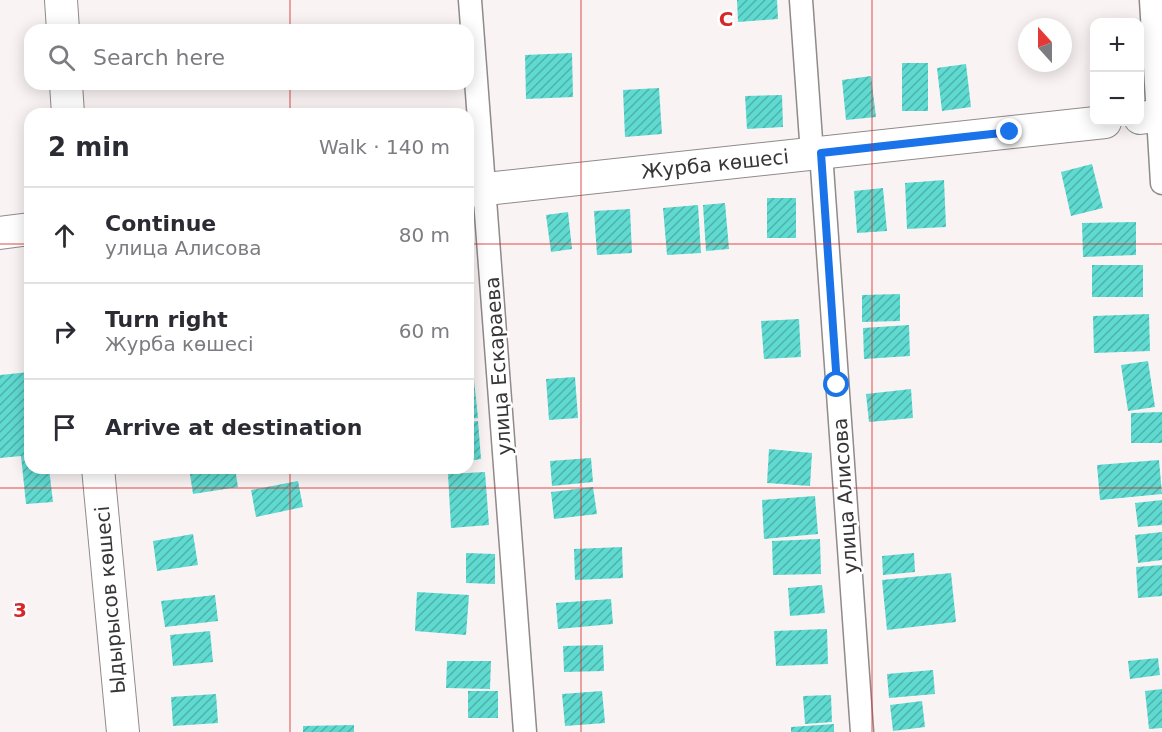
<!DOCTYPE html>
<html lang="en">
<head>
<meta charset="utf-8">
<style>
  :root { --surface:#fff; --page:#f2f2f3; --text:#2b2b33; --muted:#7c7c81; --line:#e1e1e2 }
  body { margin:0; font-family:"DejaVu Sans",sans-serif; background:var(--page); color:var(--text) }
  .controls { position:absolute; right:18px; top:18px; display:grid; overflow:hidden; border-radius:12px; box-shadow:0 3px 15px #0003 }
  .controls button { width:54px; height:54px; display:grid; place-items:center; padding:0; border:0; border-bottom:2px solid var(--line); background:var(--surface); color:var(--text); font:30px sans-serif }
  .compass { position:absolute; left:1018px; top:18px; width:54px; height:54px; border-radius:50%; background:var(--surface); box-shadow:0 3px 15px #0003; rotate:339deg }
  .stop { position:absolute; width:18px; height:18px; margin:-14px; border:4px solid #1a73e8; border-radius:50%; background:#fff }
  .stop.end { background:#1a73e8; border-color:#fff; box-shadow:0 2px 6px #0008 }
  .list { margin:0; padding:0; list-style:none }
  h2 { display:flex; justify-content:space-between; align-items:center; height:78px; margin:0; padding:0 24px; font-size:26px }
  h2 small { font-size:20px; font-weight:400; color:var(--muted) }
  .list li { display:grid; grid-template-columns:39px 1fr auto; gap:18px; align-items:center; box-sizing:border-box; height:96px; padding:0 24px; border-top:2px solid var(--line) }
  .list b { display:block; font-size:22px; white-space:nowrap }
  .list p { margin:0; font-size:20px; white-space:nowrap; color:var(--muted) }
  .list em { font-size:20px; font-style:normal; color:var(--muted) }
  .icon { flex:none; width:33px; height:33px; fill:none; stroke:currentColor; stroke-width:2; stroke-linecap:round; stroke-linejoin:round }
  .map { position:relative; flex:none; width:1162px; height:732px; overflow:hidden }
  .search { position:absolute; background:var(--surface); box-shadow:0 3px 15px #0003; left:24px; top:24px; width:450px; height:66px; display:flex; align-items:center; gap:15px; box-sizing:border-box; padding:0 21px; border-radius:18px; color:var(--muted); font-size:22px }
  .panel { position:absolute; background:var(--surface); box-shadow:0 3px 15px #0003; left:24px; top:108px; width:450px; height:366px; border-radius:18px }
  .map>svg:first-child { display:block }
</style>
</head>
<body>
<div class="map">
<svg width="1162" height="732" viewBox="0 0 1162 732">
  <defs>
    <pattern id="building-hatch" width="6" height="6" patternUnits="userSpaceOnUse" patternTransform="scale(1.5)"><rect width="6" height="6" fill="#5fdad1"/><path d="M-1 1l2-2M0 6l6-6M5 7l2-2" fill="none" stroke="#4fb2aa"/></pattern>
  </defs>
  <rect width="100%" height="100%" fill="#faf3f4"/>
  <g fill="url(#building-hatch)">
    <polygon points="737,0 777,0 778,19 738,22"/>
    <polygon points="572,53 573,97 526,99 525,55"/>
    <rect x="902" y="63" width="26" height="48"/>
    <polygon points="966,64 971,107 942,111 937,68"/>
    <polygon points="871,76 876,117 846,120 842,80"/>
    <polygon points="659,88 662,134 625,137 623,90"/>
    <polygon points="782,95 783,127 747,129 745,96"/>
    <polygon points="1092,164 1103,208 1071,216 1061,172"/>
    <polygon points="944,180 946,227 907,229 905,183"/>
    <polygon points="883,188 887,231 857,233 854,191"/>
    <rect x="767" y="198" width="29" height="40"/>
    <polygon points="725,203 729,249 706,251 703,205"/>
    <polygon points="698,205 701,253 667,255 663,208"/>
    <polygon points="630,209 632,253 597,255 594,211"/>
    <polygon points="568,212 572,249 551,252 546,215"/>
    <polygon points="1136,222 1136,255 1083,257 1082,223"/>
    <rect x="1092" y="265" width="51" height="32"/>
    <polygon points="900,294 900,321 862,322 862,295"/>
    <polygon points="1149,314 1150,351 1094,353 1093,316"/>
    <polygon points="799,319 801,357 764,359 761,321"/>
    <polygon points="909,325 910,356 864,359 863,328"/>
    <polygon points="1148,361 1155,407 1128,411 1121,365"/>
    <polygon points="473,370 478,418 468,419 468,371"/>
    <polygon points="30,372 30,468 49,468 53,502 26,504 21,456 0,458 0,375"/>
    <polygon points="575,377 578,418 549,420 546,379"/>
    <polygon points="911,389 913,418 869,422 866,394"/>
    <polygon points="1162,412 1162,443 1131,443 1131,413"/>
    <polygon points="478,421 481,459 468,461 468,422"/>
    <polygon points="769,449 812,453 810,486 767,483"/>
    <polygon points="591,458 593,482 552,486 550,461"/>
    <polygon points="1159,460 1162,494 1100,500 1097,465"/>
    <polygon points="189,468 235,468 238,487 193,494"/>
    <polygon points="485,472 489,525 451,528 448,474"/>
    <polygon points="298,481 303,507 256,517 251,490"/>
    <polygon points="593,487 597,514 554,519 551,492"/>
    <polygon points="815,496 818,534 764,539 762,500"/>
    <polygon points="1162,500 1162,525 1138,527 1135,503"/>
    <polygon points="1162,532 1162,560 1138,563 1135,535"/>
    <polygon points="193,534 198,565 157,571 153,541"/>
    <polygon points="820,539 821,574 773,575 772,541"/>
    <polygon points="622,547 623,578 575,580 574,549"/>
    <polygon points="466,553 495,554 495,584 466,583"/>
    <polygon points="914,553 915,572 883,575 882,556"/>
    <polygon points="1162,565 1162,596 1138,598 1136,567"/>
    <polygon points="951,573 956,622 887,630 882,580"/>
    <polygon points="822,585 825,613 790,616 788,588"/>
    <polygon points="417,592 469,595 466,635 415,631"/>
    <polygon points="215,595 218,621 165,627 161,601"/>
    <polygon points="611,599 613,624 558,629 556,603"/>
    <polygon points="827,629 828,664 776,666 774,631"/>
    <polygon points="210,631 213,662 173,666 170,635"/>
    <polygon points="603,645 604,671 564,672 563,646"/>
    <polygon points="1158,658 1160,675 1130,679 1128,661"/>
    <polygon points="447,661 491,661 490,689 446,688"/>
    <polygon points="933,670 935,694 889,698 887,674"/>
    <polygon points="1162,689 1162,728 1149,729 1145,691"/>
    <rect x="468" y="691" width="30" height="27"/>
    <polygon points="602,691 605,723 565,726 562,694"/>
    <polygon points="216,694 218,723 173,726 171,697"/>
    <polygon points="831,695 832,722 805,724 803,696"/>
    <polygon points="922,701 925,727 893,731 890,705"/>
    <polygon points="834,724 834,732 791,732 791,727"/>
    <polygon points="354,725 354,732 303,732 303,726"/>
  </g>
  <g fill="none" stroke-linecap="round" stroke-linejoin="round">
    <defs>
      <g id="street">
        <polyline points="470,0 525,732"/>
        <polyline points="801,0 812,154"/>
        <polyline points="1151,0 1162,183"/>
        <polyline points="821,153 862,732"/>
      </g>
      <g id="secondary">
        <polyline points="61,0 63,30"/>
        <polyline points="66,84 68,114"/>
        <polyline points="1140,118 1162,115"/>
        <polyline points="468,191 1105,122"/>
        <polyline points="0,233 30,229"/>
        <polyline points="98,468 123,732"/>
      </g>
    </defs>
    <use href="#street" stroke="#908a8a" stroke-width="25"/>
    <use href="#secondary" stroke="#908a8a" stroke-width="34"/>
    <use href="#street" stroke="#fff" stroke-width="22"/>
    <use href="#secondary" stroke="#fff" stroke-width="32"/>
  </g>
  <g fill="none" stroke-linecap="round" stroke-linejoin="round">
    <polyline stroke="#1a73e8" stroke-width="8" points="837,385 821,153 1010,132"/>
  </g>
  <path fill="none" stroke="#d62828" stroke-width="1.5" stroke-opacity="0.55" d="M290 0V30M581 0V732M872 0V732M290 84V114M0 244H30M468 244H1162M290 468V732M0 488H1162"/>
  <g text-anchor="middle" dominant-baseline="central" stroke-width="5" stroke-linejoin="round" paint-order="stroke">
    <g font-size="20" fill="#373535" stroke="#fff">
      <text transform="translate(715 164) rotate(-6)">Журба көшесі</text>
      <text transform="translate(498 366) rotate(-94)">улица Ескараева</text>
      <text transform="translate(845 496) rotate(-94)">улица Алисова</text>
      <text transform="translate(110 600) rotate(-95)">Ыдырысов көшесі</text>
    </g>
  </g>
  <g font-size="20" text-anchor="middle" font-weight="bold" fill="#d62828" stroke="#fff" stroke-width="5" stroke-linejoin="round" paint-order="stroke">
    <text x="726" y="26">C</text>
    <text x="20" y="617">3</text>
  </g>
</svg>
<div class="controls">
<button>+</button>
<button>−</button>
</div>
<svg class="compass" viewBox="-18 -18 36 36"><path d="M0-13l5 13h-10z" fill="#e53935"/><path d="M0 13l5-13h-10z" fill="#7c7c81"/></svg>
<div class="stop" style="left:837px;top:385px"></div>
<div class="stop end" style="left:1010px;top:132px"></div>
<div class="search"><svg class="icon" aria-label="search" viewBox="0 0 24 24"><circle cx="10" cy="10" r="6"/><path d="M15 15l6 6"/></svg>Search here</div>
<section class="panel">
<h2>2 min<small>Walk · 140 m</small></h2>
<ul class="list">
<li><svg class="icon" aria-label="ahead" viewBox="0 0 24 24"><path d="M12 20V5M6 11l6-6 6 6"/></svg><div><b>Continue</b><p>улица Алисова</p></div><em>80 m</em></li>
<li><svg class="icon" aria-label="right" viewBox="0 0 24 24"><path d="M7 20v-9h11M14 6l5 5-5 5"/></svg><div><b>Turn right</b><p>Журба көшесі</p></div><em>60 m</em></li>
<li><svg class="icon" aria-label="arrive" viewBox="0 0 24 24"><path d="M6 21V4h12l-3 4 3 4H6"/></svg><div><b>Arrive at destination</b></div></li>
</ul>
</section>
</div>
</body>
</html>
